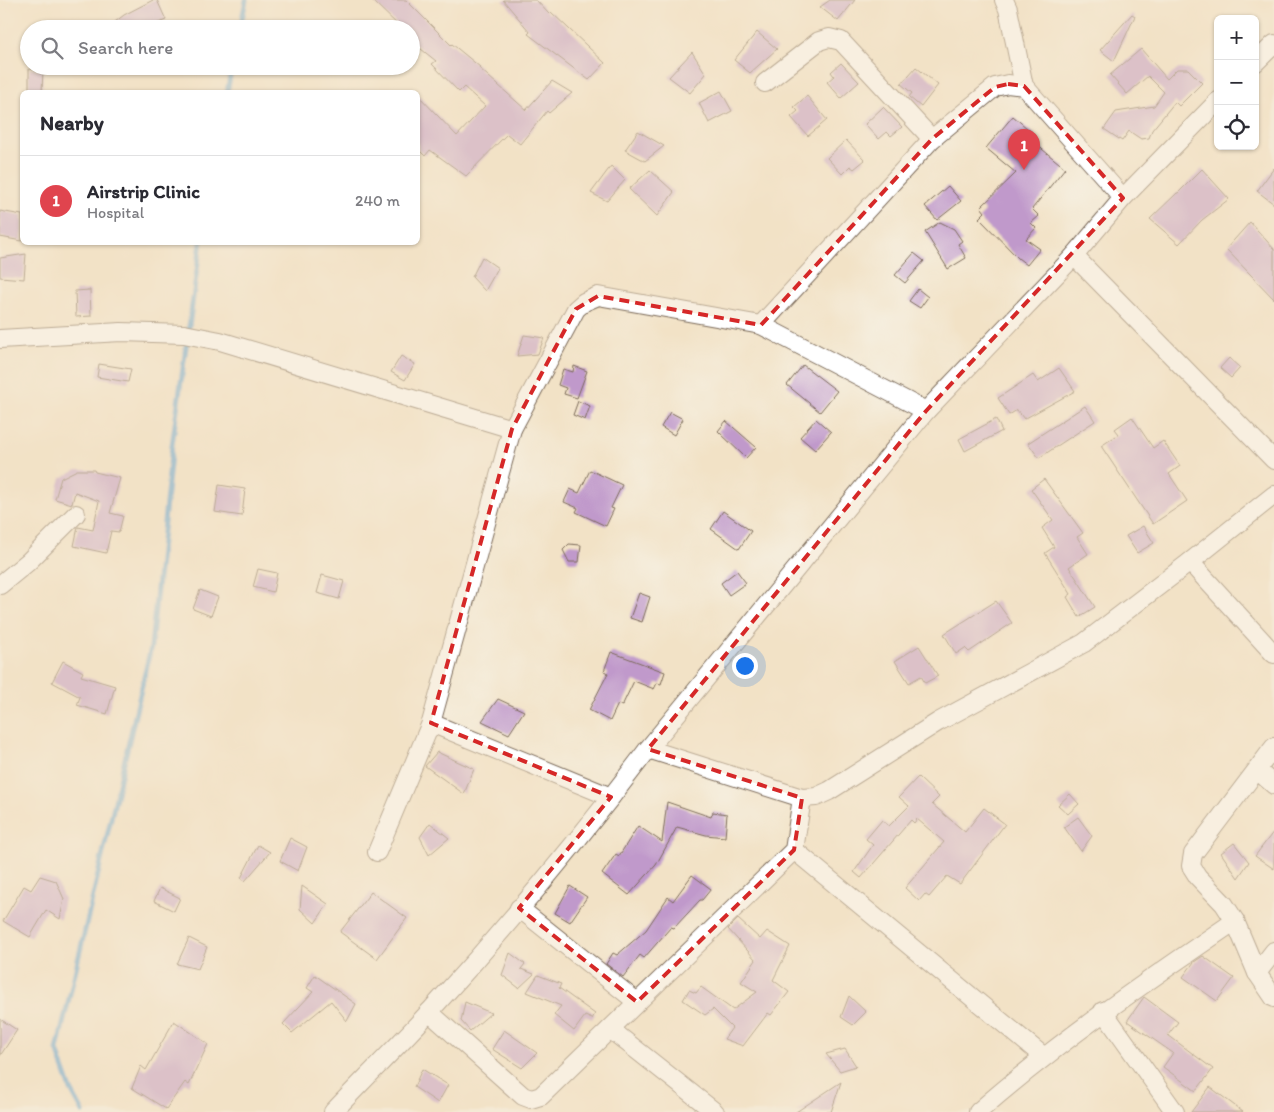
<!DOCTYPE html>
<html lang="en">
<head>
<meta charset="utf-8">
<style>
  :root { --surface:#fff; --page:#f7f7f7; --text:#2b2b33; --muted:#7c7c81; --line:#e1e1e2; --accent:#b45309 }
  body { margin:0; font-family:Itim,sans-serif; background:var(--page); color:var(--text) }
  .controls { position:absolute; right:15px; top:15px; display:grid; overflow:hidden; border-radius:8px; box-shadow:0 1px 4px #0004 }
  .controls button { width:45px; height:45px; display:grid; place-items:center; padding:0; border:0; border-bottom:1px solid var(--line); background:var(--surface); color:var(--text); font:25px sans-serif }
  .you { position:absolute; left:744px; top:665px; width:18px; height:18px; margin:-12px; border:4px solid #fff; border-radius:50%; background:#1a73e8; box-shadow:0 0 0 8px #1a73e833 }
  .badge { display:grid; place-items:center; width:32px; height:32px; border-radius:50%; background:var(--accent); color:#fff; font-size:16px; font-weight:700 }
  .pin { position:absolute; translate:-50% -41px; filter:drop-shadow(0 1px 2px #0008) }
  .pin::after { content:''; position:absolute; top:26px; width:18px; height:15px; background:inherit; clip-path:polygon(0 0,100% 0,50% 100%) }
  .list { margin:0; padding:0; list-style:none }
  h2 { display:flex; justify-content:space-between; align-items:center; height:65px; margin:0; padding:0 20px; font-size:21px }
  h2 small { font-size:16px; font-weight:400; color:var(--muted) }
  .list li { display:grid; grid-template-columns:32px 1fr auto; gap:15px; align-items:center; box-sizing:border-box; height:90px; padding:0 20px; border-top:1px solid var(--line) }
  .list b { display:block; font-size:19px; white-space:nowrap }
  .list p { margin:0; font-size:16px; white-space:nowrap; color:var(--muted) }
  .list em { font-size:16px; font-style:normal; color:var(--muted) }
  .icon { flex:none; width:28px; height:28px; fill:none; stroke:currentColor; stroke-width:2; stroke-linecap:round; stroke-linejoin:round }
  .map { position:relative; flex:none; width:1274px; height:1112px; overflow:hidden }
  .search { position:absolute; background:var(--surface); box-shadow:0 1px 4px #0004; left:20px; top:20px; width:400px; height:55px; display:flex; align-items:center; gap:12px; box-sizing:border-box; padding:0 18px; border-radius:28px; color:var(--muted); font-size:19px }
  .panel { position:absolute; background:var(--surface); box-shadow:0 1px 4px #0004; left:20px; top:90px; width:400px; height:155px; border-radius:8px }
  .map>svg:first-child { display:block }
</style>
</head>
<body>
<div class="map">
<svg width="1274" height="1112" viewBox="0 0 1274 1112">
  <rect width="100%" height="100%" fill="#f7f3e8"/>
  <filter id="ink" filterUnits="userSpaceOnUse"><feTurbulence type="fractalNoise" baseFrequency=".02" numOctaves="2"/><feDisplacementMap in="SourceGraphic" scale="10" xChannelSelector="R" yChannelSelector="G"/><feConvolveMatrix kernelMatrix="1 2 1 2 8 2 1 2 1" color-interpolation-filters="sRGB"/></filter>
  <filter id="wash" filterUnits="userSpaceOnUse"><feTurbulence type="fractalNoise" baseFrequency=".0096" numOctaves="4" result="noise"/><feDisplacementMap in="SourceGraphic" scale="20" xChannelSelector="R" yChannelSelector="G"/><feGaussianBlur stdDeviation="1.12" result="paint"/><feColorMatrix in="noise" values="0 0 0 0 0 0 0 0 0 0 0 0 0 0 0 0 0 1.4 0 .05"/><feComposite in="paint" operator="in"/></filter>
  <g filter="url(#wash)">
    <rect width="100%" height="100%" fill="#f2e2c6"/>
    <g fill="none" stroke-linecap="round" stroke-linejoin="round">
      <g stroke="#5ea3d3" stroke-width="5">
        <polyline points="240,29 246,0"/>
        <polyline points="227,92 232,66"/>
        <polyline points="83,1112 71,1090 57,1050 151,647 172,445 201,242"/>
      </g>
    </g>
    <g id="blocks">
      <g fill="#c099cb">
        <polygon points="153,0 157,0 166,20 143,29 106,29 124,15"/>
        <polygon points="372,0 406,0 451,45 452,44 480,67 479,68 526,110 552,81 572,93 549,113 547,111 520,144 507,134 466,176 430,150 425,156 418,149 418,95 457,136 485,106 464,87 459,92 432,64 436,61 411,41 411,29 402,29"/>
        <polygon points="503,0 536,0 549,14 551,12 605,63 589,80 528,34 530,32"/>
        <polygon points="830,0 855,0 838,21 820,7"/>
        <polygon points="1132,14 1135,16 1114,61 1100,50"/>
        <polygon points="757,32 777,49 750,73 734,60"/>
        <polygon points="1141,49 1167,79 1177,69 1188,69 1202,83 1179,106 1175,102 1152,130 1149,138 1141,139 1129,131 1122,141 1104,129 1116,112 1154,106 1164,92 1148,76 1127,94 1110,75"/>
        <polygon points="692,52 706,74 690,93 669,77"/>
        <polygon points="841,63 859,82 841,98 827,82 834,76 831,72"/>
        <polygon points="916,67 938,85 921,107 909,97 912,93 901,84"/>
        <polygon points="29,69 43,70 42,92 29,92"/>
        <polygon points="721,91 732,111 709,123 699,103"/>
        <polygon points="807,96 827,120 808,136 791,117 798,111 794,107"/>
        <polygon points="883,107 902,127 891,136 887,132 879,139 865,124"/>
        <polygon points="1013,116 1035,135 1031,140 1065,168 1032,209 1039,216 1031,223 1036,228 1026,239 1040,249 1027,265 1018,258 979,218 985,212 981,207 1016,173 986,148"/>
        <polygon points="638,131 664,146 645,161 625,150"/>
        <polygon points="846,140 865,160 854,169 850,166 842,174 827,158"/>
        <polygon points="611,166 625,180 607,201 591,193"/>
        <polygon points="1274,168 1274,204 1257,191"/>
        <polygon points="1202,169 1229,199 1202,220 1179,244 1150,219 1177,193 1178,193"/>
        <polygon points="650,170 674,192 657,216 629,189"/>
        <polygon points="948,186 961,201 937,220 925,206"/>
        <polygon points="0,211 22,215 22,241 0,237"/>
        <polygon points="940,222 954,229 962,241 958,244 966,258 948,269 925,232"/>
        <polygon points="1250,222 1274,249 1274,299 1226,249"/>
        <polygon points="914,253 924,261 905,283 895,275"/>
        <polygon points="26,254 24,279 0,277 0,258"/>
        <polygon points="482,257 498,268 485,291 472,277"/>
        <polygon points="918,289 928,297 920,308 909,301"/>
        <polygon points="90,290 91,316 76,317 75,291"/>
        <polygon points="524,335 544,338 538,354 517,356"/>
        <polygon points="401,356 415,364 405,380 391,372"/>
        <polygon points="1229,358 1240,368 1231,378 1220,368"/>
        <polygon points="99,364 131,369 128,382 97,377"/>
        <polygon points="803,365 837,391 820,412 787,385"/>
        <polygon points="574,366 587,371 577,398 564,394 566,388 558,385 563,369 573,372"/>
        <polygon points="1059,368 1075,391 1024,419 1017,410 1009,415 998,398 1033,375 1038,382"/>
        <polygon points="578,401 590,406 585,420 573,415"/>
        <polygon points="1085,406 1095,421 1039,458 1028,443"/>
        <polygon points="670,412 683,419 674,435 661,427"/>
        <polygon points="1132,417 1153,448 1163,441 1180,466 1169,474 1187,501 1153,524 1101,446 1119,434 1115,429"/>
        <polygon points="816,419 831,432 815,450 800,437"/>
        <polygon points="996,419 1002,431 965,451 959,439"/>
        <polygon points="726,421 756,447 746,458 718,431"/>
        <polygon points="77,470 94,470 95,472 120,478 110,513 123,516 119,532 111,531 106,553 74,546 78,527 93,530 99,501 75,492 72,504 55,499 61,478"/>
        <polygon points="590,470 622,485 611,508 614,509 606,526 576,512 578,508 564,502 570,489 579,493"/>
        <polygon points="1044,479 1083,533 1077,537 1088,554 1069,567 1095,607 1079,617 1067,597 1071,594 1045,553 1054,547 1042,528 1053,520 1031,489"/>
        <polygon points="219,485 245,489 242,516 215,512"/>
        <polygon points="723,511 751,531 739,549 711,529"/>
        <polygon points="1143,526 1154,543 1137,553 1126,536"/>
        <polygon points="569,544 581,545 579,562 569,562 563,550"/>
        <polygon points="258,569 277,573 273,592 253,587"/>
        <polygon points="737,571 746,583 729,595 721,583"/>
        <polygon points="322,575 344,581 339,599 317,593"/>
        <polygon points="200,590 218,597 211,616 193,609"/>
        <polygon points="639,593 650,597 642,622 630,618"/>
        <polygon points="996,601 1012,623 969,652 965,648 956,654 944,634"/>
        <polygon points="919,646 938,676 925,683 921,676 909,683 895,661"/>
        <polygon points="611,652 665,672 661,684 657,683 654,689 634,681 622,706 618,704 610,721 589,710 608,673 604,671"/>
        <polygon points="63,661 83,672 81,676 115,686 107,714 77,705 80,697 52,682"/>
        <polygon points="498,699 524,711 509,734 482,721"/>
        <polygon points="437,752 474,769 464,794 425,766"/>
        <polygon points="918,777 939,797 932,804 965,832 984,808 1005,824 960,884 947,876 929,897 925,894 919,901 905,888 944,842 917,819 914,823 911,820 861,878 854,872 873,845 866,839 882,820 889,826 909,806 899,797"/>
        <polygon points="1070,794 1079,804 1068,814 1058,805"/>
        <polygon points="667,802 711,817 713,812 727,814 725,837 706,835 677,827 656,865 629,895 602,874 616,854 619,856 638,826 662,842"/>
        <polygon points="1078,817 1092,836 1081,851 1064,827"/>
        <polygon points="430,823 449,838 429,855 420,837"/>
        <polygon points="1274,831 1274,869 1255,856"/>
        <polygon points="290,838 307,847 298,871 280,861"/>
        <polygon points="1234,843 1249,862 1238,878 1221,853"/>
        <polygon points="258,845 270,852 245,881 241,878"/>
        <polygon points="692,875 711,889 702,900 700,900 674,928 671,927 644,958 640,955 623,977 606,964 613,953 617,955 646,930 668,897 673,901"/>
        <polygon points="40,876 56,881 64,899 60,919 46,910 30,937 3,921 24,886 31,890"/>
        <polygon points="302,886 328,904 315,923 300,909"/>
        <polygon points="570,886 587,897 570,922 555,913"/>
        <polygon points="160,888 180,898 174,911 154,901"/>
        <polygon points="371,892 407,918 377,959 340,932"/>
        <polygon points="738,919 760,939 767,931 790,946 773,980 789,992 771,1015 768,1013 743,1046 724,1039 732,1028 713,1009 705,1015 683,1000 689,990 696,993 701,987 733,1010 757,992 741,982 756,960 728,929"/>
        <polygon points="189,938 207,947 198,969 177,964"/>
        <polygon points="510,953 525,964 521,969 534,974 519,988 502,975"/>
        <polygon points="1203,956 1234,978 1217,1001 1183,977 1194,962"/>
        <polygon points="315,975 356,1004 347,1021 331,1001 292,1033 283,1024 313,992 307,988"/>
        <polygon points="538,975 561,984 559,988 595,1014 592,1019 585,1016 574,1031 554,1015 561,1006 527,992"/>
        <polygon points="849,996 866,1012 853,1025 841,1017"/>
        <polygon points="1144,997 1178,1022 1168,1035 1213,1069 1196,1091 1163,1067 1173,1053 1127,1021"/>
        <polygon points="465,1002 491,1013 470,1031 461,1021"/>
        <polygon points="0,1019 17,1030 0,1056"/>
        <polygon points="174,1021 208,1044 189,1085 185,1082 166,1109 132,1088 141,1066 146,1070"/>
        <polygon points="504,1030 537,1053 522,1068 492,1049"/>
        <polygon points="845,1049 856,1066 840,1071 826,1054"/>
        <polygon points="422,1069 448,1085 438,1103 414,1087"/>
        <polygon points="841,1082 831,1112 796,1112"/>
        <polygon points="1210,1087 1243,1112 1191,1112"/>
      </g>
    </g>
  </g>
  <g filter="url(#ink)">
    <use href="#blocks" fill-opacity="0" stroke="#7b6a59" stroke-width="1"/>
    <g fill="none" stroke-linecap="round" stroke-linejoin="round">
      <defs>
        <g id="minor">
          <polyline points="1004,0 1008,9 1024,86 1123,198"/>
          <polyline points="1255,63 1274,44"/>
          <polyline points="765,83 819,41 829,38 841,41 932,139"/>
          <polyline points="1074,256 1274,460"/>
          <polyline points="761,325 932,139 995,87 1008,84 1024,86"/>
          <polyline points="0,339 121,332 184,334 220,341 512,429"/>
          <polyline points="1190,562 1274,654"/>
          <polyline points="0,585 28,562 76,514"/>
          <polyline points="431,723 611,797"/>
          <polyline points="1274,747 1193,854 1191,866 1198,877 1224,904 1235,921 1257,973 1274,998"/>
          <polyline points="648,749 802,798 816,797 829,791 938,722 1084,643 1190,562 1274,495"/>
          <polyline points="1257,770 1274,785"/>
          <polyline points="794,850 1043,1056"/>
          <polyline points="377,852 431,723 512,429 576,309 584,302 598,296 761,325 926,411"/>
          <polyline points="519,908 637,1002"/>
          <polyline points="1257,973 1274,951"/>
          <polyline points="1103,1011 1175,1112"/>
          <polyline points="429,1012 523,1096 531,1099 541,1096 794,850 802,798"/>
          <polyline points="610,1029 715,1112"/>
          <path d="M333 1112C365 1078 399 1045 430 1011 507 927 580 839 648 749L926 411 1074 256 1123 198 1218 101"/>
          <path d="M978 1112C1059 1041 1147 981 1235 921"/>
        </g>
      </defs>
      <use href="#minor" stroke="#7b6a59" stroke-width="20"/>
      <use href="#minor" stroke="#fff" stroke-width="18"/>
    </g>
  </g>
  <path d="M0 0H1274V1112H0ZM1008 84 1024 86 1123 198 926 411 648 749 802 798 794 850 637 1002 519 908 611 797 431 723 512 429 576 309 598 296 761 325 932 139 995 87Z" fill="#f2e2c6" fill-opacity=".55" fill-rule="evenodd"/>
  <path fill="none" stroke="#d62828" stroke-width="4" stroke-dasharray="10 6" stroke-linejoin="round" d="M1008 84 1024 86 1123 198 926 411 648 749 802 798 794 850 637 1002 519 908 611 797 431 723 512 429 576 309 598 296 761 325 932 139 995 87Z"/>
</svg>
<div class="controls">
<button>+</button>
<button>−</button>
<button><svg class="icon" aria-label="locate" viewBox="0 0 24 24"><circle cx="12" cy="12" r="6"/><path d="M12 2v4M12 18v4M2 12h4M18 12h4"/></svg></button>
</div>
<div class="you"></div>
<div class="pin badge" style="left:1024px;top:170px;background:#e0444e">1</div>
<div class="search"><svg class="icon" aria-label="search" viewBox="0 0 24 24"><circle cx="10" cy="10" r="6"/><path d="M15 15l6 6"/></svg>Search here</div>
<section class="panel">
<h2>Nearby<small></small></h2>
<ul class="list">
<li><span class="badge" style="background:#e0444e">1</span><div><b>Airstrip Clinic</b><p>Hospital</p></div><em>240 m</em></li>
</ul>
</section>
</div>
</body>
</html>
